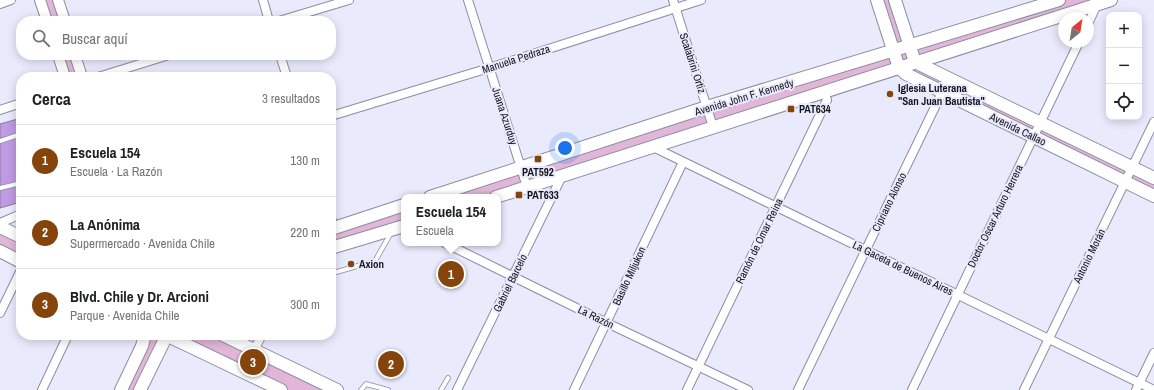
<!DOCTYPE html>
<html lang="es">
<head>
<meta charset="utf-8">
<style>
  :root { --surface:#fff; --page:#f6f6f6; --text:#202124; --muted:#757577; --line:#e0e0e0; --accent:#84440b }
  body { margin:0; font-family:"Archivo Narrow",sans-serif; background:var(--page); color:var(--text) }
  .controls { position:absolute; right:12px; top:12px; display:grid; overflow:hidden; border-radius:8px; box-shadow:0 2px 10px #0003 }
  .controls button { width:36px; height:36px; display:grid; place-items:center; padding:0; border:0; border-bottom:1px solid var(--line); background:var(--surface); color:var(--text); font:20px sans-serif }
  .compass { position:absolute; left:1058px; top:12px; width:36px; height:36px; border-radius:50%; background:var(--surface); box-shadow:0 2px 10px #0003; rotate:30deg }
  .you { position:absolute; left:565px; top:148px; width:14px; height:14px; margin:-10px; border:3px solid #fff; border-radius:50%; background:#1a73e8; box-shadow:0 0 0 6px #1a73e833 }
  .badge { display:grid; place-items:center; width:26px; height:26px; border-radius:50%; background:var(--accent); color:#fff; font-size:13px; font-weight:700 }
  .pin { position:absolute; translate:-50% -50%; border:2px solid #fff; box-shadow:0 1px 4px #0006 }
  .popup { position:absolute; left:401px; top:194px; width:100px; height:52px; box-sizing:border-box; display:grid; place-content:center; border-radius:8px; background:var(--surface); filter:drop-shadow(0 1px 3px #0005); font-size:13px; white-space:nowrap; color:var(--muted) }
  .popup b { font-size:15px; color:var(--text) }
  .popup::after { content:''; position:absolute; left:50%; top:100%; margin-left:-8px; border:8px solid transparent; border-top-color:var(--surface) }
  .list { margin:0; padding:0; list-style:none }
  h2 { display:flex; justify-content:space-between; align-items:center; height:52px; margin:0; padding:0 16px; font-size:17px }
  h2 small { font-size:13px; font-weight:400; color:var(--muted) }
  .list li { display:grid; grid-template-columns:26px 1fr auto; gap:12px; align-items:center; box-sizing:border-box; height:72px; padding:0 16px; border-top:1px solid var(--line) }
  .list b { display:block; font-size:15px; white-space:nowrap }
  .list p { margin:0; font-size:13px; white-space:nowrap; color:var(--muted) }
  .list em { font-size:13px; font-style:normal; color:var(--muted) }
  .icon { flex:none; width:22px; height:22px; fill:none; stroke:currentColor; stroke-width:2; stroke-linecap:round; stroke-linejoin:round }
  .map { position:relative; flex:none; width:1154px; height:390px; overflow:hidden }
  .search { position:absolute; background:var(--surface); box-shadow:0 2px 10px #0003; left:16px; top:16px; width:320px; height:44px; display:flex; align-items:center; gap:10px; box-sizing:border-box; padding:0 14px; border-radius:16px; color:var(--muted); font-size:15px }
  .panel { position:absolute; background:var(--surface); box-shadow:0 2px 10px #0003; left:16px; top:72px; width:320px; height:268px; border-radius:16px }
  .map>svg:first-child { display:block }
</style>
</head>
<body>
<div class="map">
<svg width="1154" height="390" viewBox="0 0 1154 390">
  <rect width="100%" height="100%" fill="#e9ebfd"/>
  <g fill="#e2b6d8">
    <polygon points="40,0 58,0 65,21 47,21"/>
    <polygon points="877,0 895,0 910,46 1059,0 1111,0 916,62 1154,178 1154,196 902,71 496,197 430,197 893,52"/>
    <polygon points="58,55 75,55 82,77 65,77"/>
    <polygon points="404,205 404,226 331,248 331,229"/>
    <polygon points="0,227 21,237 21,262 0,251"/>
    <polygon points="145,335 223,335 337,390 281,390 167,336 140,390 121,390"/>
  </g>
  <polygon fill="#c09ae4" stroke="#867e90" points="21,118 21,202 0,208 0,124"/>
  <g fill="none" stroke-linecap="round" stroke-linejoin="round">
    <defs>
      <g id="service">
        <polyline points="0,141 21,134"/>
        <polyline points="0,188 21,183"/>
        <polyline points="331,272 333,273 375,261 391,233"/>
        <polyline points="361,390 366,384 388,390"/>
        <polyline points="441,390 448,378"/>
      </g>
      <g id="minor">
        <polyline points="263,0 269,21"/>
        <polyline points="468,0 527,187"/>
        <polyline points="673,0 713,127"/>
        <polyline points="0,4 11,0"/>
        <polyline points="279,21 349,0"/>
        <polyline points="1088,24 1097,4"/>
        <polyline points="280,55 287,77"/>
        <polyline points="98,77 169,55"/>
        <polyline points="0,110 21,103"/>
        <polyline points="331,116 489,68 701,0"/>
        <polyline points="653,147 1154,390"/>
        <polyline points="331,218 334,228"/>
        <polyline points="0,223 21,214"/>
        <polyline points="445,243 607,323 748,390"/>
        <polyline points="0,313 21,270"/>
        <polyline points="254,350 262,335"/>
        <polyline points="42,390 68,335"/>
        <polyline points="457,390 562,176"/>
        <polyline points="574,390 683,162"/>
        <polyline points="687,390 827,100 824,91"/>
        <polyline points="798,390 949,78"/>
        <polyline points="912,390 1079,42"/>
        <polyline points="1024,390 1154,122"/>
        <polyline points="1136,390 1154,353"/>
      </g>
      <g id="tertiary">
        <polyline points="40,0 47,21"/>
        <polyline points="58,0 65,21"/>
        <polyline points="58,55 65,77"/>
        <polyline points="75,55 82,77"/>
      </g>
      <g id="secondary">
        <polyline points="877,0 899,68 906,74 1154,196"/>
        <polyline points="895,0 915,62 1154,178"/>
        <polyline points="430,197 707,107 1059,0"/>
        <polyline points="496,197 1111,0"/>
        <polyline points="0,227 21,237"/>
        <polyline points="331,229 404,205"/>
        <polyline points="331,248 404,226"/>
        <polyline points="0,251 21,262"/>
        <polyline points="166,335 281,390"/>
        <polyline points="223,335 337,390"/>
        <polyline points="121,390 142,346 145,335"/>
        <polyline points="140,390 167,335"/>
      </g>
    </defs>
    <use href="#service" stroke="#8b8da1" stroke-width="5.5"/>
    <use href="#minor" stroke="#8b8da1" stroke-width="10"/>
    <use href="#tertiary" stroke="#8b8da1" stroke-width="12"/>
    <use href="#secondary" stroke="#8b8da1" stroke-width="14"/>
    <use href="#service" stroke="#fff" stroke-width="4"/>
    <use href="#minor" stroke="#fff" stroke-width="8"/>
    <use href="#tertiary" stroke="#fff" stroke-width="10"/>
    <use href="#secondary" stroke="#fff" stroke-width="12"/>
  </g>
  <g fill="#84440b" stroke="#e9ebfd" stroke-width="1.5">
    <circle cx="890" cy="94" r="4"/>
    <rect x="787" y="105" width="8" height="8" rx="2"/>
    <rect x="534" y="155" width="8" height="8" rx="2"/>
    <rect x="515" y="191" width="8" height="8" rx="2"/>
    <circle cx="351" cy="264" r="4"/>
  </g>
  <g text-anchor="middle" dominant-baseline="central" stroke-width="4" stroke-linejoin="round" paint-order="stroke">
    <g font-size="11" fill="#14151c" stroke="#e9ebfd">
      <text transform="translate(516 59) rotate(-18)">Manuela Pedraza</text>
      <text transform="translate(693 63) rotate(72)">Scalabrini Ortiz</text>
      <text transform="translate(744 97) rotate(-17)">Avenida John F. Kennedy</text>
      <text transform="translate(505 116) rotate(72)">Juana Azurduy</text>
      <text transform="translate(1018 129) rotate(26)">Avenida Callao</text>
      <text transform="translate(889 202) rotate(-64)">Cipriano Alonso</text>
      <text transform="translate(995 216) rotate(-64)">Doctor Oscar Arturo Herrera</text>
      <text transform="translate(759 241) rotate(-64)">Ramón de Omar Reina</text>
      <text transform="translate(1089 256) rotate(-64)">Antonio Morán</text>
      <text transform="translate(903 268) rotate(26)">La Gaceta de Buenos Aires</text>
      <text transform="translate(629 276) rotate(-65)">Basillo Miljukon</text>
      <text transform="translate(510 283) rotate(-64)">Gabriel Barcelo</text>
      <text transform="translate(596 317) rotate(26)">La Razón</text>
    </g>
    <g font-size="11" font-weight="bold" fill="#14151c" stroke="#e9ebfd" text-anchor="start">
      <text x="898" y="88">Iglesia Luterana<tspan x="898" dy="13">"San Juan Bautista"</tspan></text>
      <text x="799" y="109">PAT634</text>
      <text x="538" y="172" text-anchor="middle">PAT592</text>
      <text x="527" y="195">PAT633</text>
      <text x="359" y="264">Axion</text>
    </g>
  </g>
</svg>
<div class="controls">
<button>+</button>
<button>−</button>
<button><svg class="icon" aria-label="locate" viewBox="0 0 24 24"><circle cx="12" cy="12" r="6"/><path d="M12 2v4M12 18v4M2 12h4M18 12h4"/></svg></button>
</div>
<svg class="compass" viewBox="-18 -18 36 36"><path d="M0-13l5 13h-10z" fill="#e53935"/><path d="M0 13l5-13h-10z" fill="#757577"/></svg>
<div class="you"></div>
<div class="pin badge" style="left:451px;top:274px">1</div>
<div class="popup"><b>Escuela 154</b>Escuela</div>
<div class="pin badge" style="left:391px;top:364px">2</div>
<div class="pin badge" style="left:253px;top:362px">3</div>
<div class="search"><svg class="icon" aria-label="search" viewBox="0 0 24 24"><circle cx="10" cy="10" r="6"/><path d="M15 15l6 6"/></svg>Buscar aquí</div>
<section class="panel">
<h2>Cerca<small>3 resultados</small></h2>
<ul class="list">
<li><span class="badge">1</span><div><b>Escuela 154</b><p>Escuela · La Razón</p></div><em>130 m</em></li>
<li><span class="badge">2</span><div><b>La Anónima</b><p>Supermercado · Avenida Chile</p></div><em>220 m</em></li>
<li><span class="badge">3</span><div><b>Blvd. Chile y Dr. Arcioni</b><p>Parque · Avenida Chile</p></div><em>300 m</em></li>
</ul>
</section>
</div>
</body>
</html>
